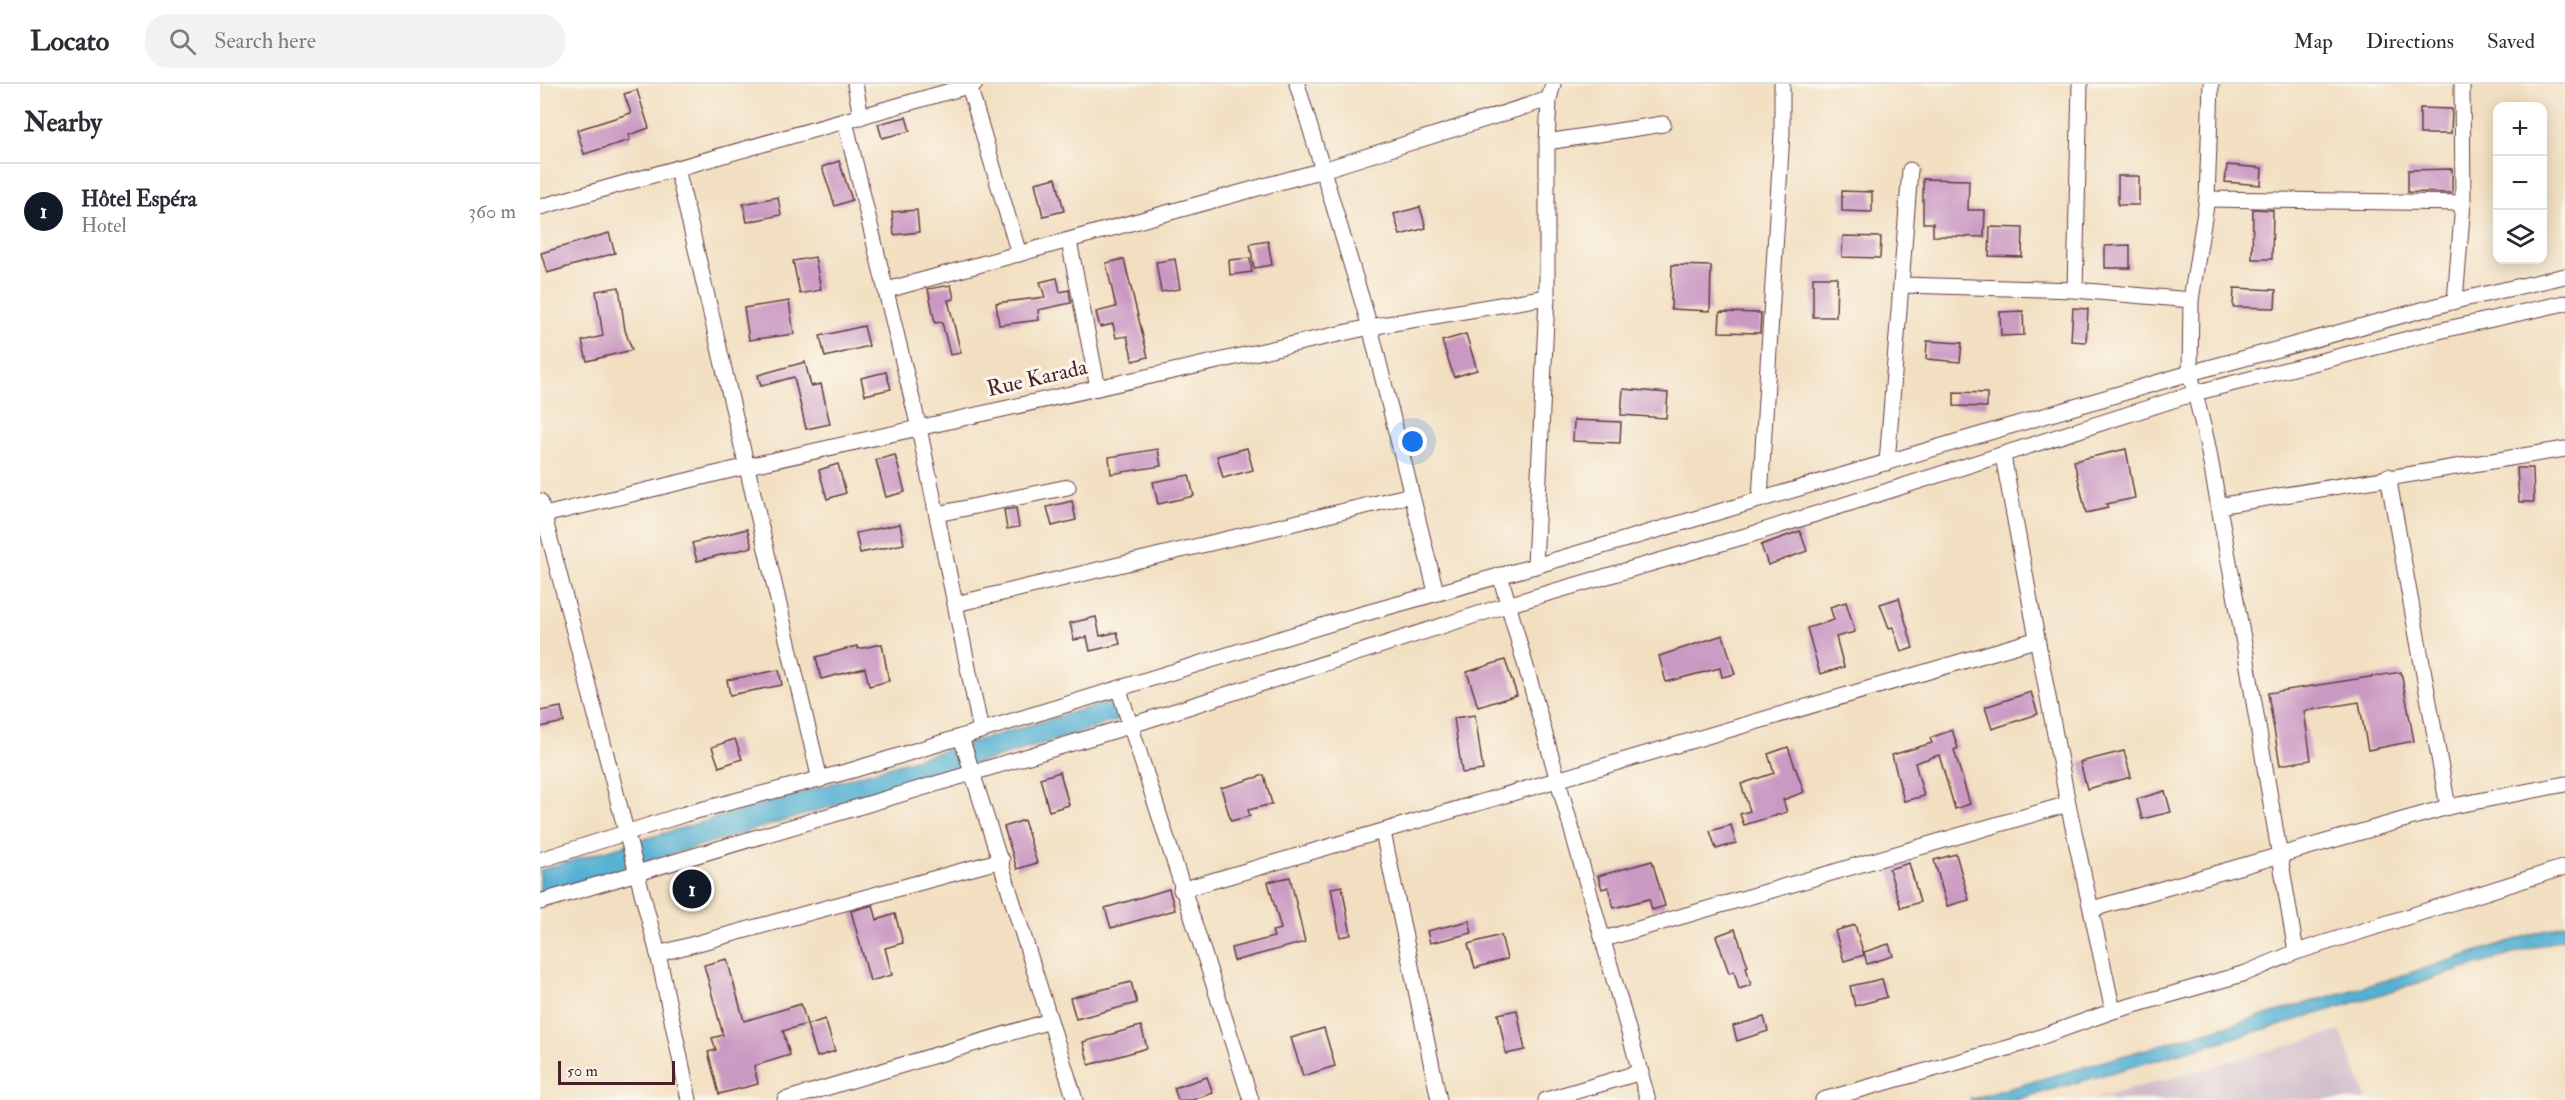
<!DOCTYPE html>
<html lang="en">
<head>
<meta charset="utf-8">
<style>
  :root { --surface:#fff; --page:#f2f2f3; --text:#2b2b33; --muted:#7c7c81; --line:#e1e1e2; --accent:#111827 }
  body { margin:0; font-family:"IM FELL Double Pica",serif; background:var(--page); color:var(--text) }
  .controls { position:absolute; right:18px; top:18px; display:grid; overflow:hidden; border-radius:12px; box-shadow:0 3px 15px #0003 }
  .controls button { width:54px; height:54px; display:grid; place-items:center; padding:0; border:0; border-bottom:2px solid var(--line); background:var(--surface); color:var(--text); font:30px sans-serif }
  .scale { position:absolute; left:18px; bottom:15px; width:117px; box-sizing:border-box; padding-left:6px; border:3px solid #4a1f2b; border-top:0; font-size:16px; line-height:21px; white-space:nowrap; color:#4a1f2b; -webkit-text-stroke:4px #fbf7ec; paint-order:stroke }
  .you { position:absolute; left:873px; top:358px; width:21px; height:21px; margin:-15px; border:4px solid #fff; border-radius:50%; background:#1a73e8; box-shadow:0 0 0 9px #1a73e833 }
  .badge { display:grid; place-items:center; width:39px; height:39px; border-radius:50%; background:var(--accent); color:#fff; font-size:20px; font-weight:700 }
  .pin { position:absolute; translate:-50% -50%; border:3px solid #fff; box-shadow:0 2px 6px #0006 }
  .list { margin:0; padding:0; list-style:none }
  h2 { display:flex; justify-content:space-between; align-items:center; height:78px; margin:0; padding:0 24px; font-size:26px }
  h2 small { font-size:20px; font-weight:400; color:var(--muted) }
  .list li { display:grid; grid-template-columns:39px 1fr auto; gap:18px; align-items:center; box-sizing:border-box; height:96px; padding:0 24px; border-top:2px solid var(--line) }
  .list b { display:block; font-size:22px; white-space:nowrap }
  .list p { margin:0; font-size:20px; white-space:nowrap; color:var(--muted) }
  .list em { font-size:20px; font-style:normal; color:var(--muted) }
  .icon { flex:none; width:33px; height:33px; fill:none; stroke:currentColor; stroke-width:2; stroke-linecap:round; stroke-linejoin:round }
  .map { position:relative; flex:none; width:2025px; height:1016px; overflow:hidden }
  header { display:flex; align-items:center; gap:36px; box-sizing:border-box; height:84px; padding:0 30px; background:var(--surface); border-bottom:2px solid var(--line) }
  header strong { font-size:28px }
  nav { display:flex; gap:33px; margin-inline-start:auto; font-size:21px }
  .search { width:420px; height:54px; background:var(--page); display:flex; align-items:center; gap:15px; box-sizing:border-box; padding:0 21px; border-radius:24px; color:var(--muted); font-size:22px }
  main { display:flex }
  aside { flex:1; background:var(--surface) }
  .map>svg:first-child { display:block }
</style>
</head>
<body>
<header>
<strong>Locato</strong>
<div class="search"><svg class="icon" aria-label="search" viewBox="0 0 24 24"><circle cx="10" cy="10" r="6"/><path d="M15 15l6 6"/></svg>Search here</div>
<nav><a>Map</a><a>Directions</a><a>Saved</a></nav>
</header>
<main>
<aside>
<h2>Nearby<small></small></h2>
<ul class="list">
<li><span class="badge">1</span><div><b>Hôtel Espéra</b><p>Hotel</p></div><em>360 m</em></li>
</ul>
</aside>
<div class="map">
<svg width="2025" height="1016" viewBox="0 0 2025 1016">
  <rect width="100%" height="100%" fill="#fbf7ec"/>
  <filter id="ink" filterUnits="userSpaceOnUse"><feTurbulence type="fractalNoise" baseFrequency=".0167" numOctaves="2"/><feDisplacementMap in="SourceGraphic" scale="12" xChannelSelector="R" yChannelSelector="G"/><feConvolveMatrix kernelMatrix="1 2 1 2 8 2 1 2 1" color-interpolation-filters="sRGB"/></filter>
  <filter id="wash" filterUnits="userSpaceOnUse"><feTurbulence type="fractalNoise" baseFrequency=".008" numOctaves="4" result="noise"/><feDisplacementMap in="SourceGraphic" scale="24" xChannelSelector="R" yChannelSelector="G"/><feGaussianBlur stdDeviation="1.35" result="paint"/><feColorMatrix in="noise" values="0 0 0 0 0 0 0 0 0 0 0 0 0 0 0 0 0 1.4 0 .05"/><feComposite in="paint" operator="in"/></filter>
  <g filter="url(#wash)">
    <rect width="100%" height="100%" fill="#f2dfc1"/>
    <polygon fill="#d1bdca" points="1800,947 1827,1016 1551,1016"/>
    <g fill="#54b1d3" stroke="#4f687f" stroke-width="1.5">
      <polygon points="571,617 582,623 578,636 542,648 0,809 0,786"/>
      <polygon points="2025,840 2025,854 1760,935 1475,1016 1429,1016 1854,894"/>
    </g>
    <g id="blocks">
      <g fill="#ca99c2">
        <polygon points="97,6 109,44 89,51 90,56 44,70 37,46 91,29 84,10"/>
        <polygon points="1880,24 1912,25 1911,50 1880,50"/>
        <polygon points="366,33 370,47 342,54 338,40"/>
        <polygon points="299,77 312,116 295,122 282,83"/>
        <polygon points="1687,81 1722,84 1721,101 1685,98"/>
        <polygon points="1912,85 1912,109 1868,108 1868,86"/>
        <rect x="1578" y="92" width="21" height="29"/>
        <polygon points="516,94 524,127 503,132 495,99"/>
        <polygon points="1383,95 1429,96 1428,126 1445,126 1444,153 1393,152 1393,139 1383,139"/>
        <polygon points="1302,107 1332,108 1332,128 1302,127"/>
        <polygon points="238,113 241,131 207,138 203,120"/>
        <polygon points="880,123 886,144 860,151 854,130"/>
        <polygon points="1713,125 1733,126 1732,175 1712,175"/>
        <polygon points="377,126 379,148 354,151 352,128"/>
        <polygon points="1450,143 1483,144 1482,173 1449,172"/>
        <polygon points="69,149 75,169 7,189 1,169"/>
        <polygon points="1303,152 1341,153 1340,174 1302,173"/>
        <polygon points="728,157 732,181 714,184 710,160"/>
        <polygon points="1590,161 1590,184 1565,184 1565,162"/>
        <polygon points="275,173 281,206 260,210 253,177"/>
        <polygon points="710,174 712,188 690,191 689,176"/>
        <polygon points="584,175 608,273 593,277 587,252 576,254 573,240 560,243 556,228 576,223 566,179"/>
        <polygon points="635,175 640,205 621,208 616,178"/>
        <polygon points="1132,181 1171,182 1170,227 1131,225"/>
        <polygon points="1273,193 1297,193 1296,233 1273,233"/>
        <polygon points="517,194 520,208 529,206 531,219 498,226 499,236 459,241 456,219 505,213 500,198"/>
        <polygon points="411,201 414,215 408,216 421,269 410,271 402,238 395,239 388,205"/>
        <polygon points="79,203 85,246 92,266 47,277 42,257 63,252 56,207"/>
        <polygon points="1694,204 1736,206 1735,224 1693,223"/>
        <polygon points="249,217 254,250 209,256 204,224"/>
        <polygon points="1533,224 1548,225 1546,258 1531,257"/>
        <polygon points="1483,227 1484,251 1461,252 1460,228"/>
        <polygon points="1180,228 1221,229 1220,249 1179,248"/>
        <polygon points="324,242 329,262 285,273 280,252"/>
        <polygon points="926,250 937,286 914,293 902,257"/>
        <polygon points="1387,257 1422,259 1420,278 1386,275"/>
        <polygon points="265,278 271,302 281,300 290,340 266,345 254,293 221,302 218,291"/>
        <polygon points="346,288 351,305 325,311 321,294"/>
        <polygon points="1083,305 1128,309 1126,334 1081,331"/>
        <polygon points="1414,308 1447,309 1447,323 1414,322"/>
        <polygon points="1034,336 1081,338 1080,359 1033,357"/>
        <polygon points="707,364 713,386 683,394 677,372"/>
        <polygon points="618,365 621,382 571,390 569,373"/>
        <polygon points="1586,365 1595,414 1566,420 1568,424 1546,429 1534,377"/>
        <polygon points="355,371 365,408 346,413 336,376"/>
        <polygon points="298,380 306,409 287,415 279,386"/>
        <polygon points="1977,384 1993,384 1994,418 1979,418"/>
        <polygon points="649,391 654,412 618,420 613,398"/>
        <polygon points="532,417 536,436 512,442 507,423"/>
        <polygon points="476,424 479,443 467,445 464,426"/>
        <polygon points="360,440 364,460 320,469 316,449"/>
        <polygon points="207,445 212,463 157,477 152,459"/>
        <polygon points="1260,447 1267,467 1228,481 1221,461"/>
        <polygon points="1359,514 1373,564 1361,568 1353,543 1349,544 1340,520"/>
        <polygon points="1306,518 1315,548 1296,553 1304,583 1280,590 1267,544 1294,536 1290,523"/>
        <polygon points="556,533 560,552 577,548 580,560 550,567 547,553 534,556 530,539"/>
        <polygon points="1183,551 1195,590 1182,593 1180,584 1126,598 1119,572"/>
        <polygon points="342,560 349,597 329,602 325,584 281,595 276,573 317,562 318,565"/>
        <polygon points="965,576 977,611 938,623 927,588"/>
        <polygon points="239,586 242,601 190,611 187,596"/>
        <polygon points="1861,588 1874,657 1828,666 1819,618 1764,627 1771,676 1740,681 1728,609"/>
        <polygon points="1491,608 1498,630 1452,645 1445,623"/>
        <polygon points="21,623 24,638 0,643 0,627"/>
        <polygon points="935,631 943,686 922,689 914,634"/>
        <polygon points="1412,646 1418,664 1414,666 1430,720 1415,725 1399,671 1375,679 1384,712 1364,717 1352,671 1392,659 1390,654"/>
        <polygon points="195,655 202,675 179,683 172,663"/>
        <polygon points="1248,663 1264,708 1243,716 1247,728 1204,741 1200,730 1210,727 1201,700 1234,689 1228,670"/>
        <polygon points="1584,667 1591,693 1547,705 1540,678"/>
        <polygon points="520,688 529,721 509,727 500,694"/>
        <polygon points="724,691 732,720 708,726 710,732 691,737 681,704"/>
        <polygon points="1625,707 1631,728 1602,735 1597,715"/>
        <polygon points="484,736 497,779 477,785 464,743"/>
        <polygon points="1191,741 1196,759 1176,765 1170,747"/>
        <polygon points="1416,770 1429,816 1407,822 1394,776"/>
        <polygon points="1112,777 1125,822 1112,826 1109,815 1074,824 1068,803 1062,805 1058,792"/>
        <polygon points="1369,779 1380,818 1361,824 1349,785"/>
        <polygon points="750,793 765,858 694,877 691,864 734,853 732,847 741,845 728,798"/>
        <polygon points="802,802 811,851 800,853 791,804"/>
        <polygon points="629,805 635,826 571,844 565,824"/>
        <polygon points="333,821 337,836 355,830 363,859 345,864 352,891 330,897 311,827"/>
        <polygon points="929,837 932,849 890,859 887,847"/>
        <polygon points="1315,841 1324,871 1304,877 1295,847"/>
        <polygon points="1195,845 1208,882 1206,883 1211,901 1199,905 1194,887 1189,889 1176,852"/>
        <polygon points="961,851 967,875 935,884 928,860"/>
        <polygon points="1349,860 1353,872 1327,880 1324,868"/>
        <polygon points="187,875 204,937 261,920 267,940 243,947 250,971 214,982 218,1000 179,1010 168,968 176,966 172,954 183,951 164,881"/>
        <polygon points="1342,895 1347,913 1315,922 1310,902"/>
        <polygon points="591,898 597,919 536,935 530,914"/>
        <polygon points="977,926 985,966 966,970 958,930"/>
        <polygon points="1224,933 1228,947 1197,957 1193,942"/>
        <polygon points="285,935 295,967 277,973 267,941"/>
        <polygon points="601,942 607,964 549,981 543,958"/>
        <polygon points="784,944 795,982 763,992 751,954"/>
        <polygon points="667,993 673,1009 652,1016 638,1016 634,1004"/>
      </g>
    </g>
  </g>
  <g filter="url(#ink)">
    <use href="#blocks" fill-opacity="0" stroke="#633c42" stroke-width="1.5"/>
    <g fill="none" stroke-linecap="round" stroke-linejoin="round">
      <defs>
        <g id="minor">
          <polyline points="315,0 321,33"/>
          <polyline points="757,0 830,243 896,508"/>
          <polyline points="1671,0 1667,115 1651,216 1650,289 1667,358 1705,565 1756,868"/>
          <polyline points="429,2 479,170"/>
          <polyline points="305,37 379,344 441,647"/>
          <polyline points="1007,58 1123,40"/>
          <polyline points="137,84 280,696"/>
          <polyline points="1667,115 1923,119"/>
          <polyline points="0,123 435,0"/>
          <polyline points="529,157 558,304"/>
          <polyline points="1362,201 1535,206 1651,216"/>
          <polyline points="347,206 783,86 1009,15"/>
          <polyline points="1535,206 1540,0"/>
          <polyline points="1915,217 1923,119 1922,0"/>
          <polyline points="1463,372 1528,720 1573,927"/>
          <polyline points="1347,379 1370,86"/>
          <polyline points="1848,392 1908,723"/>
          <polyline points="1220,415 1242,49 1242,0"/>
          <polyline points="0,417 118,870 149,1016"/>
          <polyline points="1678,422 2025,365"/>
          <polyline points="397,430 528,403"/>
          <polyline points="0,432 208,382 830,243 1007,213"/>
          <polyline points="995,482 1007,213 1007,58 1009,15 1013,0"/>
          <polyline points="960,491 1108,1016"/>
          <polyline points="416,520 871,411"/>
          <polyline points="579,606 711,1016"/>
          <polyline points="421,653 535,1016"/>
          <polyline points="843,748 899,1016"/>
          <polyline points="0,776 145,730 313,686 808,534 995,482 1650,289 1915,217 2025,192"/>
          <polyline points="641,806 1495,556"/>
          <polyline points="0,818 576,646 967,521 1216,449 1655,309 1907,245 2025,219"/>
          <polyline points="1552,825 1908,723 2025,700"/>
          <polyline points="1064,855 1528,720"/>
          <polyline points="118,870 462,776"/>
          <polyline points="245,1016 510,937"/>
          <polyline points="1006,1016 1101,988"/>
          <polyline points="1283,1016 1475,962 1573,927 1706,889 1756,868 2025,783"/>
        </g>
      </defs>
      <use href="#minor" stroke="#633c42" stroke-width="17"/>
      <use href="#minor" stroke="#fff" stroke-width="15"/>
    </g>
  </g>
  <g text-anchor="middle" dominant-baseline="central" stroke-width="6" stroke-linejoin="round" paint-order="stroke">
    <g font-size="22" fill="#4a1f2b" stroke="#fbf7ec">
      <text transform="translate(497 294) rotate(-13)">Rue Karada</text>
    </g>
  </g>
</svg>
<div class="controls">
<button>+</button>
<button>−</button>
<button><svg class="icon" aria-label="layers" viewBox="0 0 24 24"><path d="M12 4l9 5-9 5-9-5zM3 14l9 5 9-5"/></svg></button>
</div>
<div class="scale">50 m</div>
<div class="you"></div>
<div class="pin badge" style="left:152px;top:805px">1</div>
</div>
</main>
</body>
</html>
